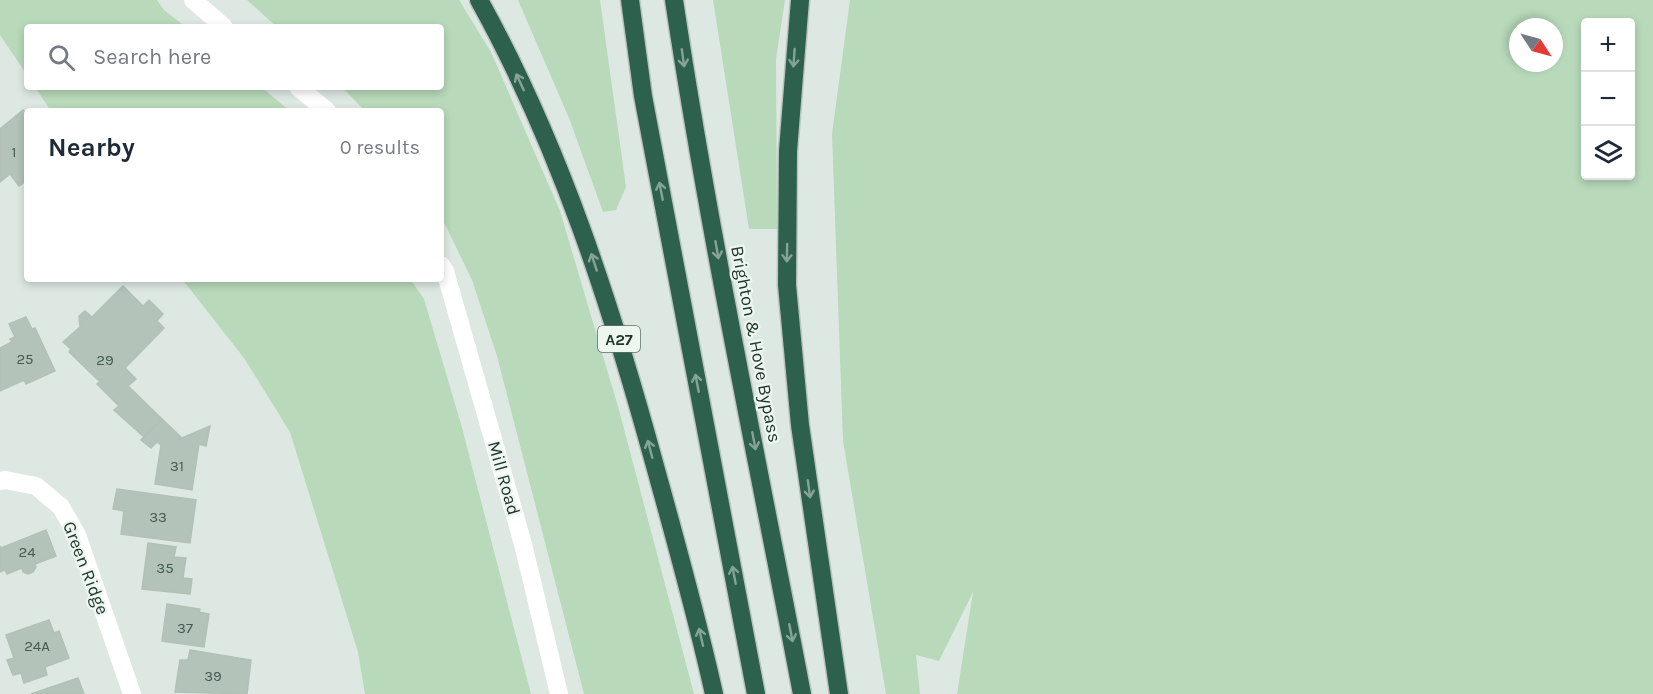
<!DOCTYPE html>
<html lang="en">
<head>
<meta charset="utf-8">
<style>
  :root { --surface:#fff; --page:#f6f6f7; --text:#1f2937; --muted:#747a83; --line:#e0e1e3 }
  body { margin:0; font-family:Karla,sans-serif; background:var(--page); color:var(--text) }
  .controls { position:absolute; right:18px; top:18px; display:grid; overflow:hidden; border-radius:6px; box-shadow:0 3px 9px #0003 }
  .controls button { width:54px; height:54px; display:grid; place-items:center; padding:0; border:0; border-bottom:2px solid var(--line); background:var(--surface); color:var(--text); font:30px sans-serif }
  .compass { position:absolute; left:1509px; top:18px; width:54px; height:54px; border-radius:50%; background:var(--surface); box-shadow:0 3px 9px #0003; rotate:126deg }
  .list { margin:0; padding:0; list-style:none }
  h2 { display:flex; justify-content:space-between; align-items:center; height:78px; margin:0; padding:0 24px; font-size:26px }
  h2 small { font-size:20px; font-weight:400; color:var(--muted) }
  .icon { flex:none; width:33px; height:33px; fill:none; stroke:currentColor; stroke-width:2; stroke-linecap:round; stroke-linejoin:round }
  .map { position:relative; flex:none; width:1653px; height:694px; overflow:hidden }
  .search { position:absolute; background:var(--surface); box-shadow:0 3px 9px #0003; left:24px; top:24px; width:420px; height:66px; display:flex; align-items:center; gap:15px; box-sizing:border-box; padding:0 21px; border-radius:6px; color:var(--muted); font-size:22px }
  .panel { position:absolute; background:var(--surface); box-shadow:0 3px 9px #0003; left:24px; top:108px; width:420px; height:174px; border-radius:6px }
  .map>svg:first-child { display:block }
</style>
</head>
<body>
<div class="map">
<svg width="1653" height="694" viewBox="0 0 1653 694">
  <rect width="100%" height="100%" fill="#dee8e2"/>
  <g fill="#b8d9ba" fill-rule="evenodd">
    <polygon points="0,0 157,0 164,10 186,27 27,27 27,75 0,35"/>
    <polygon points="247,0 459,0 491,52 560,211 619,410 694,694 584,694 497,356 472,280 441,216 441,111 365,111 342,87 441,87 441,27 277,27"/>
    <polygon points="518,0 600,0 626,187 616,210 603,212 569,118"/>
    <polygon points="713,0 785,0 776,59 777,229 749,229"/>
    <path d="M850 0H1653V694H957L973 592 939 661 916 655 920 694H886L843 441 832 134ZM1586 22H1630V176H1586ZM1518 27H1554V63H1518Z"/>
    <polygon points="35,87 261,87 290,111 51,111"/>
    <polygon points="182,279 410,279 424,299 461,424 531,694 365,694 358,652 290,432 244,358"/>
  </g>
  <g fill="#b3c3ba" stroke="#b1c1b7" stroke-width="1.5">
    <polygon points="23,110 27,115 27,180 19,186 10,174 0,182 0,129"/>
    <polygon points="123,286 143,306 149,300 163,314 157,321 164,328 125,368 136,379 128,386 162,419 144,437 114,410 119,406 97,384 102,379 98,380 69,352 71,349 63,342 80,327 79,316 85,311 92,317"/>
    <polygon points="26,317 32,329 35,328 55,371 26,384 24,380 0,391 0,348 12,342 10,339 15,337 9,324"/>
    <polygon points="162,419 182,438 210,426 206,446 199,444 192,490 155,484 161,445 157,442 151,448 141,440"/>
    <polygon points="117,489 196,500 190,543 121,534 124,511 113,509"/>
    <polygon points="46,530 56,556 35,564 36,567 33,572 28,574 23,572 22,568 7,574 5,570 0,572 0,546 1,548"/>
    <polygon points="148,543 176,547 174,557 186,558 183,578 192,579 190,594 142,589"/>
    <polygon points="167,604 200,609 199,612 209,614 204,647 162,641"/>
    <polygon points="49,620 54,633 59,631 69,658 45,667 47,675 24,683 21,673 13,675 7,660 14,658 6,635"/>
    <polygon points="190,650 251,660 247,694 175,692 180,660 188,660"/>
    <polygon points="78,678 84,694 31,694"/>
  </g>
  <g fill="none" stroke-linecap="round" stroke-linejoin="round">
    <defs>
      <g id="highway">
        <path d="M479 0C560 146 611 305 655 466 676 542 697 617 714 694"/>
        <polyline points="630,0 643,96 756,694"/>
        <path d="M674 0C709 233 758 463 802 694"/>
        <polyline points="800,0 788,151 787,285 800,425 839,694"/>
      </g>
    </defs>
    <use href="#highway" stroke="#bcc3c0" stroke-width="21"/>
    <g stroke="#fff" stroke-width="18">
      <polyline points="193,0 224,27"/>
      <polyline points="298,87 327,111"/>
      <polyline points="441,265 445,271 523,544 559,694"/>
      <polyline points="0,481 5,480 36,486 61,507 77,535 132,694"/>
    </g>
    <use href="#highway" stroke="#2e614d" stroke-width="18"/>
  </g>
  <defs><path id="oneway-shaft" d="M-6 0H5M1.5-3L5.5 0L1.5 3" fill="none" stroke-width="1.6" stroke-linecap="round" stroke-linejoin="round" transform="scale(1.5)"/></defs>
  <g stroke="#84a496">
    <use href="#oneway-shaft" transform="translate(683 58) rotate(82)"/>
    <use href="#oneway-shaft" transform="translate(794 58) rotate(94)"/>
    <use href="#oneway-shaft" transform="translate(520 82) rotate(-115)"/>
    <use href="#oneway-shaft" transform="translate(661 191) rotate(-101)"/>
    <use href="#oneway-shaft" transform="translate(717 250) rotate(80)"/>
    <use href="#oneway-shaft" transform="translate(787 253) rotate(91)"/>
    <use href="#oneway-shaft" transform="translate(594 262) rotate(-108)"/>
    <use href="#oneway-shaft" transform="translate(697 383) rotate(-101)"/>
    <use href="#oneway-shaft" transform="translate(754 441) rotate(79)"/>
    <use href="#oneway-shaft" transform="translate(650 449) rotate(-105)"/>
    <use href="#oneway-shaft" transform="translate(809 489) rotate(82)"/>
    <use href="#oneway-shaft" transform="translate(734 575) rotate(-101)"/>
    <use href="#oneway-shaft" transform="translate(791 633) rotate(79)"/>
    <use href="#oneway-shaft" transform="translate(701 637) rotate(-103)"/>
  </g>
  <g text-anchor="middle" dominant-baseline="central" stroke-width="4.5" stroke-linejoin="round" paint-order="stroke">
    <g font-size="15" fill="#455a50">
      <text x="14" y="152">1</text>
      <text x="25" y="359">25</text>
      <text x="105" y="360">29</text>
      <text x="177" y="466">31</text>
      <text x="158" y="517">33</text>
      <text x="27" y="552">24</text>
      <text x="165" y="568">35</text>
      <text x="185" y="628">37</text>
      <text x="37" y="646">24A</text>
      <text x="213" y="676">39</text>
    </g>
    <rect fill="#eef6f0" stroke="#5e7067" stroke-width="1.5" x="598" y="326" width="42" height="26" rx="4.5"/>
    <g font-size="16" font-weight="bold" fill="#20372c">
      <text x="619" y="339">A27</text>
    </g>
    <g font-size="18" fill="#20372c" stroke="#eef6f0">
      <text transform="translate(756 344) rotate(79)">Brighton &amp; Hove Bypass</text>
      <text transform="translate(504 478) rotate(74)">Mill Road</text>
      <text transform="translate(86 568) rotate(69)">Green Ridge</text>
    </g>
  </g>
</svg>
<div class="controls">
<button>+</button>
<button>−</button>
<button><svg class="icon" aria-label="layers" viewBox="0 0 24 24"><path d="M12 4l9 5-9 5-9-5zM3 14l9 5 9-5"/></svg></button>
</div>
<svg class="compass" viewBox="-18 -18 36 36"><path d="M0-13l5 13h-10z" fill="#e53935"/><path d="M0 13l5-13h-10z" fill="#747a83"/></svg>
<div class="search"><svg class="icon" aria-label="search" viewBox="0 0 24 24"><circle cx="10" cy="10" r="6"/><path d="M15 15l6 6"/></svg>Search here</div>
<section class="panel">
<h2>Nearby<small>0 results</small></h2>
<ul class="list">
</ul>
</section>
</div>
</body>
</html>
